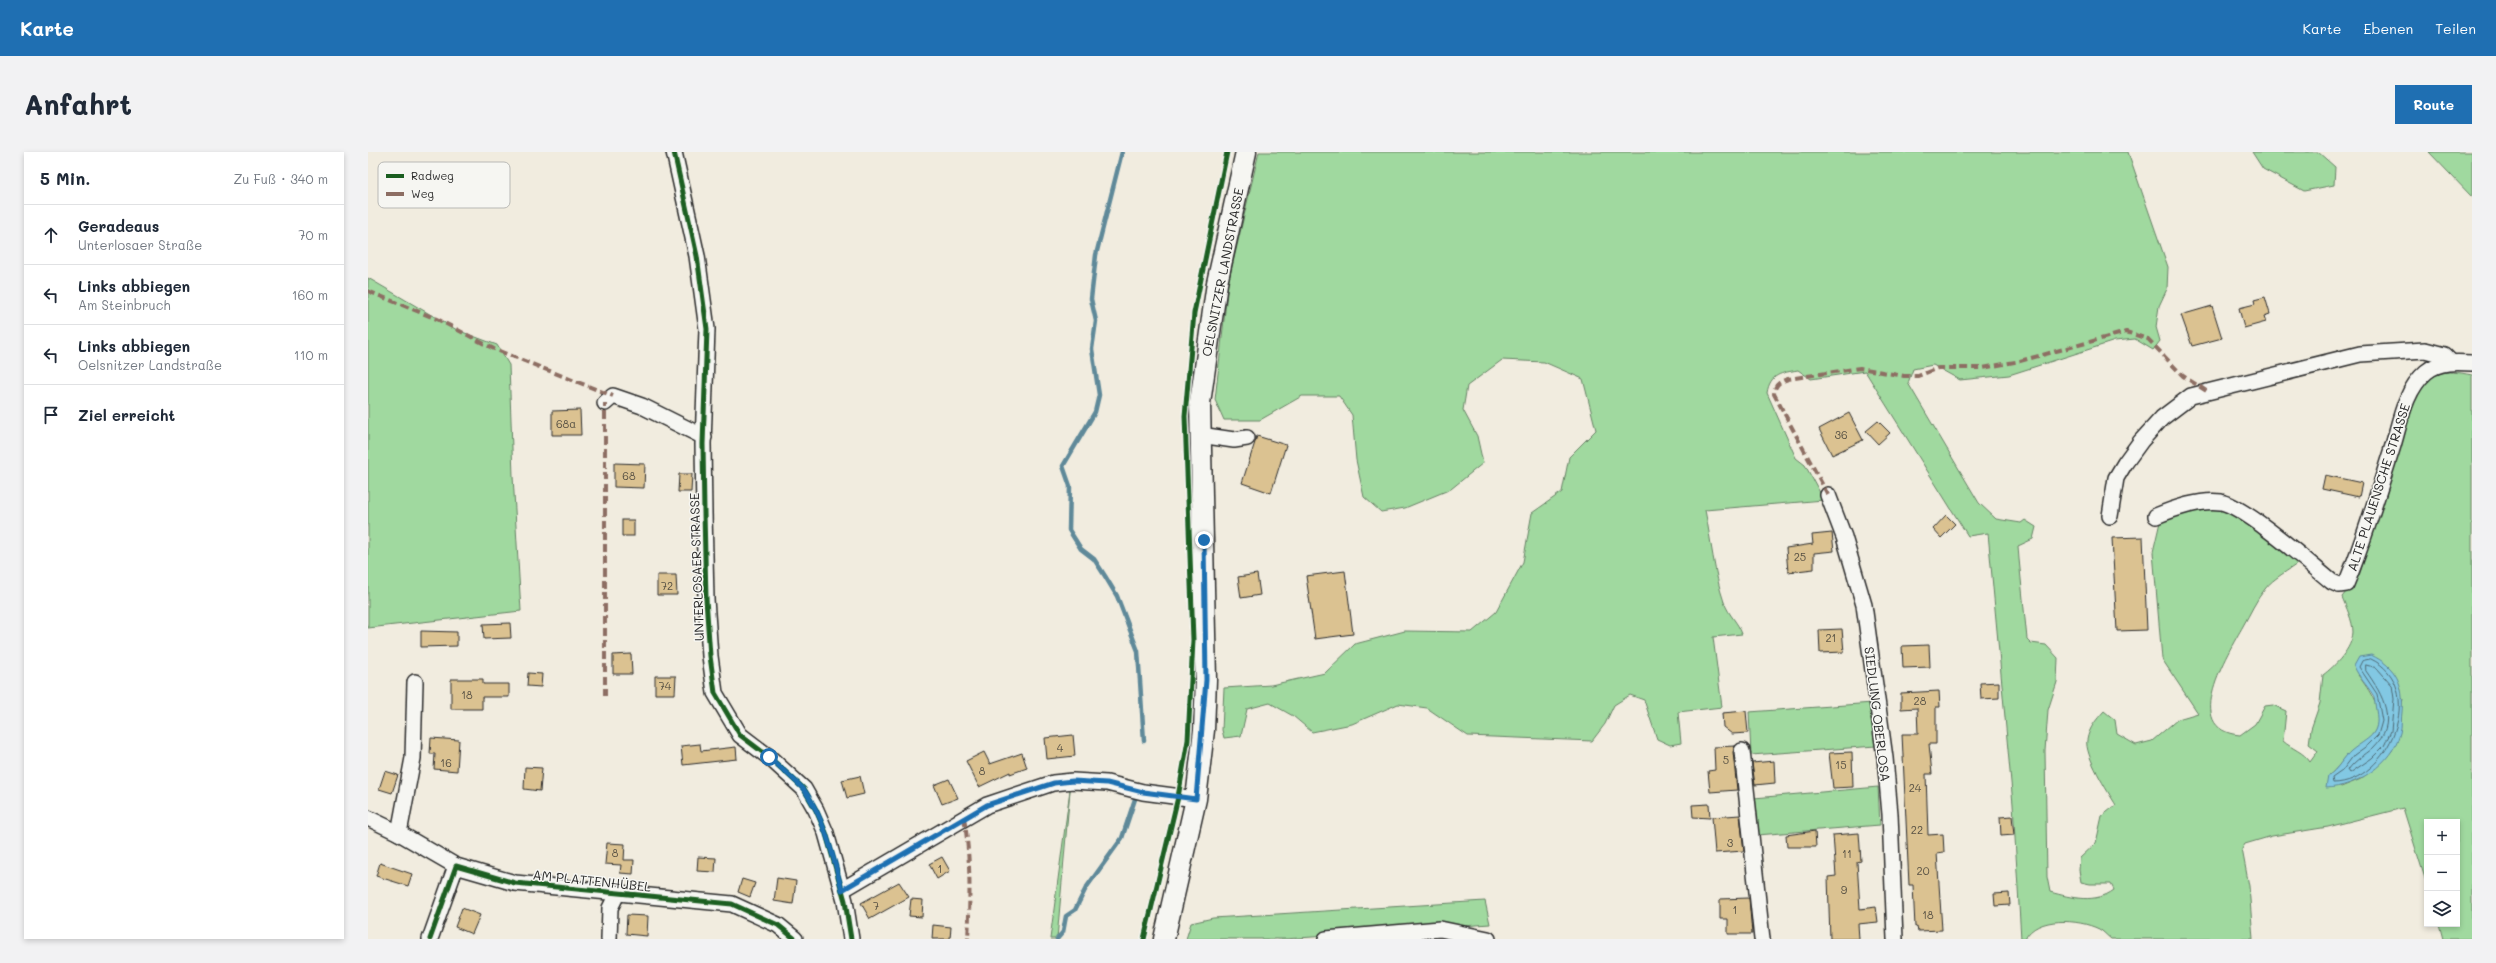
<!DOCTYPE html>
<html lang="de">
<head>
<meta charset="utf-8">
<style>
  :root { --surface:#fff; --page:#f2f2f3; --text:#1f2937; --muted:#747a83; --line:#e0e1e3; --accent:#1f6fb2 }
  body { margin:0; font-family:Mali,sans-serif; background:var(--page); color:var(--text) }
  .controls { position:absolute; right:12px; bottom:12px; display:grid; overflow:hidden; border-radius:0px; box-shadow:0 2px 6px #0003 }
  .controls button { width:36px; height:36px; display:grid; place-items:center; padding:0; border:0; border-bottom:1px solid var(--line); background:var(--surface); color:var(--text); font:20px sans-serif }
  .stop { position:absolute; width:12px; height:12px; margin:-9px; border:3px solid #1f6fb2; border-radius:50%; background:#fff }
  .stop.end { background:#1f6fb2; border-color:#fff; box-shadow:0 1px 4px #0008 }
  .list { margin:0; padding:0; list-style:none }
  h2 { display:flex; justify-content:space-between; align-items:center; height:52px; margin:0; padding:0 16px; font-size:17px }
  h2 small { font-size:13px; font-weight:400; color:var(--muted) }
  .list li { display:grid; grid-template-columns:26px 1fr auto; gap:12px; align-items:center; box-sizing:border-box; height:60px; padding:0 16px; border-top:1px solid var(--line) }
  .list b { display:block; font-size:15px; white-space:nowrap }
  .list p { margin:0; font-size:13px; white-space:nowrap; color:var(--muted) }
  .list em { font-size:13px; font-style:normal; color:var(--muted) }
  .icon { flex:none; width:22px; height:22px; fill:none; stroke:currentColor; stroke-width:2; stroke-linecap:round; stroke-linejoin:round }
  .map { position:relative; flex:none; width:2104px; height:787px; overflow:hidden; border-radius:0px }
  header { display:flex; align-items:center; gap:24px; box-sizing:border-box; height:56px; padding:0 20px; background:var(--accent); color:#fff }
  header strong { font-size:19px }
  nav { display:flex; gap:22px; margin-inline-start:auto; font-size:14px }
  .intro { display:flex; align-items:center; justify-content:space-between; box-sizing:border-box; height:96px; padding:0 24px }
  h1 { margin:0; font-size:28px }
  .button { padding:10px 18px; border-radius:0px; background:var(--accent); color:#fff; font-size:14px; font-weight:700 }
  main { display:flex; gap:24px; padding:0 24px }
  aside { flex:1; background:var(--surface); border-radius:0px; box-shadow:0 2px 6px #0003 }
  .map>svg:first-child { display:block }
</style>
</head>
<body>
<header>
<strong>Karte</strong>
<nav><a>Karte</a><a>Ebenen</a><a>Teilen</a></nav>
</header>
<div class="intro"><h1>Anfahrt</h1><a class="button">Route</a></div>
<main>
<aside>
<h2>5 Min.<small>Zu Fuß · 340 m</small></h2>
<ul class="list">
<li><svg class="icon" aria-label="ahead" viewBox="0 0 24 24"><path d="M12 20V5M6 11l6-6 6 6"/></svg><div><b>Geradeaus</b><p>Unterlosaer Straße</p></div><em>70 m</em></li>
<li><svg class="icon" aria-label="left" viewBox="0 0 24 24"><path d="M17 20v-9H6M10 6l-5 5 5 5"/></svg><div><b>Links abbiegen</b><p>Am Steinbruch</p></div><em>160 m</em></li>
<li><svg class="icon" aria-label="left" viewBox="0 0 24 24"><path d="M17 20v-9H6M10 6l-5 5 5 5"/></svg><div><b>Links abbiegen</b><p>Oelsnitzer Landstraße</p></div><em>110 m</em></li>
<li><svg class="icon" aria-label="arrive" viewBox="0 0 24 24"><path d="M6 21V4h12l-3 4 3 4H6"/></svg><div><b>Ziel erreicht</b></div></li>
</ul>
</aside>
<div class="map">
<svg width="2104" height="787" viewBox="0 0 2104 787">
  <rect width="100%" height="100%" fill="#f1ecdf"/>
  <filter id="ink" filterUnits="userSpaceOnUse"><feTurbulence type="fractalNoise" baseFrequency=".025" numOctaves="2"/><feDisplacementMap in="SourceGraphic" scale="8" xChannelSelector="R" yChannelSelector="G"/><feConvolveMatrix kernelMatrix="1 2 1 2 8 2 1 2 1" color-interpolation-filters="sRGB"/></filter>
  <g filter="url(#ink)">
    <g fill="#a0d99f" stroke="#668265" fill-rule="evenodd">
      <path d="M891 0H1760L1800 115 1799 137 1791 154 1788 175 1792 189 1785 198 1767 187 1747 189 1641 223 1592 228 1565 213 1545 217 1540 231 1611 351 1628 367 1653 371 1657 368 1668 375 1665 387 1650 394 1651 407 1659 487 1663 491 1678 493 1690 506 1689 530 1680 558 1677 599 1679 725 1682 740C1704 746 1727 752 1746 738L1743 732H1722L1713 730 1711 718 1712 706 1728 691 1734 664 1748 653C1740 640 1716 603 1719 588 1721 576 1728 568 1736 559L1747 568 1749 582 1768 593 1784 589 1810 567 1830 561 1794 507 1785 400 1792 370 1817 360 1842 355 1860 357 1933 409C1922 418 1905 426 1897 437 1888 448 1882 462 1875 474 1860 501 1812 578 1872 583L1887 572 1897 554 1905 553 1918 559 1915 589C1924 597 1936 600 1942 610L1950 599 1941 592 1943 577 1952 551 1955 523C1967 514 1984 497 1985 480 1985 469 1978 455 1974 445L1991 424 2047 243C2065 219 2075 217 2104 223V787H2075L2071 772H2089V670H2059V733L2035 656 1960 675 1904 684 1877 692 1874 697 1881 734 1885 787H1743C1739 784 1735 779 1731 777 1711 767 1668 764 1657 787H1653L1645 652 1620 381 1600 384 1497 219 1443 227 1430 218C1413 221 1402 222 1399 241L1428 306 1437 313 1456 348 1337 358C1343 388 1346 421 1356 450 1361 464 1370 470 1374 482L1345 485 1354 555 1310 560 1313 591 1302 593 1289 587 1276 548 1262 543 1246 553 1237 572 1224 589 1100 584 1059 556 1030 552 984 572 944 580 925 564 902 551 879 557 873 584 856 586 854 578 856 536 903 533 957 521 987 492 1037 479 1104 480 1128 460 1155 410 1164 361 1194 340 1201 305 1228 278 1215 227 1176 210 1134 208 1099 234 1095 258 1109 284 1115 311 1083 337 1037 356 1013 360 996 345 988 308 984 263 971 244H934L892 268H856L847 248 860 132ZM1990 523 2035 547 2024 599 1993 627 1973 635 1960 624C1970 617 1975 606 1984 599 1991 593 2003 589 2007 579 2017 559 2001 538 1990 523Z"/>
      <polygon points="1884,0 1950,0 1967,15 1966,33 1936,39 1895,17"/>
      <polygon points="2061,0 2104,0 2104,45"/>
      <polygon points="0,126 89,178 129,193 141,213 145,324 153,459 0,476"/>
      <polygon points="1505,551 1508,594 1383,603 1381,560"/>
      <polygon points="1510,635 1512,673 1389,683 1386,646"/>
      <polygon points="702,638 689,787 682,787"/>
      <polygon points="1117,749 1122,772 917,787 818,787 823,771 845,766"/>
    </g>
    <path fill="#82c8e3" stroke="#5f8999" d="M2003 503C2029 515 2036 533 2034 560 2033 566 2034 574 2032 581 2024 612 1988 635 1958 636L1960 624C1970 617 1975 606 1983 599 2000 585 2013 584 2008 558 2007 553 2007 547 2005 543 1999 533 1991 526 1986 514L1991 505Z"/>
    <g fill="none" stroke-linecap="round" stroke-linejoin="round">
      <g stroke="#4e6a75" stroke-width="1">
        <path d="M2003 507C2061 534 2021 631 1965 631L1964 626 1974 619 1986 603 2000 593 2010 583 2014 569 2009 542 1991 515 1994 509Z"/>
        <path d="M1998 513 2009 516 2024 533 2026 547 2023 579 2016 594 2004 606 1982 621 1980 618C1988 607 1996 604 2005 596 2031 571 2015 543 1998 519Z"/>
      </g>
      <g stroke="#5f8999" stroke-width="4.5">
        <polyline points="754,0 728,103 723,147 728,169 724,197 731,243 727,260 695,314 702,334 701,378 713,397 726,407 737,424 749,444 770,499 776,589"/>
        <polyline points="689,787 695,780 698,764 707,758 718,736 754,686 767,647"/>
      </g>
    </g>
    <g fill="#dbc291" stroke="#2b2b2b">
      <polygon points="1897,145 1902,162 1896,164 1898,170 1876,176 1871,156 1887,152 1886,148"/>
      <polygon points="1844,154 1854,186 1824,194 1813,163"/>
      <polygon points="212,258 213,283 184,283 184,259"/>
      <polygon points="1481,261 1495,288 1464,303 1451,277"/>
      <polygon points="1510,269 1522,281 1510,292 1498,279"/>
      <polygon points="889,284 918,293 903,341 874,331"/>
      <polygon points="246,311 277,312 276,336 246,335"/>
      <polygon points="311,322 324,322 323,340 310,340"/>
      <polygon points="1957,323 1994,331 1991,345 1954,337"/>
      <polygon points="1578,363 1587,372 1573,386 1565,377"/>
      <rect x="254" y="368" width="12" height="16"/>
      <polygon points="1464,381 1466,399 1446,401 1446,417 1420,420 1418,396 1445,392 1444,383"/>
      <polygon points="1775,385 1779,478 1749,479 1744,386"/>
      <polygon points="977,419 985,482 947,487 938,424"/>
      <polygon points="889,422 892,443 873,446 870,425"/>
      <polygon points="289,423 308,423 309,443 289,443"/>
      <polygon points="142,471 143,486 116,487 115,472"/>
      <polygon points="1474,477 1476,500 1452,501 1451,478"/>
      <polygon points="53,479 89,480 89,494 53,495"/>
      <polygon points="1561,493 1562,515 1535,516 1534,494"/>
      <polygon points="263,502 264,522 245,522 245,503"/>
      <polygon points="160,521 174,522 173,535 159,534"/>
      <polygon points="287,524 308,524 307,542 287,542"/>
      <polygon points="83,527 115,527 115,532 141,532 141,545 114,545 114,557 83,557"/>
      <polygon points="1631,530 1631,546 1613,547 1612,531"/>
      <polygon points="1571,539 1572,555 1568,555 1568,592 1561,592 1564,622 1558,622 1560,683 1575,682 1576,700 1569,701 1574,778 1550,779 1549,774 1547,775 1545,733 1541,733 1534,582 1550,582 1549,556 1533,557 1533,541"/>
      <polygon points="1378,559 1380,581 1364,582 1355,575 1354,561"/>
      <polygon points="705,583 707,604 679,607 677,586"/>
      <polygon points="63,586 91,588 89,619 66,617 67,602 62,602"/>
      <polygon points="332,592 333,599 368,595 369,607 315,613 313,594"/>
      <polygon points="1367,594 1365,600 1369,638 1342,640 1340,619 1347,618 1346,595"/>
      <polygon points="616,600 622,612 654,601 659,616 642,622 642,620 611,635 598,609"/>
      <polygon points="1484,600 1485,635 1465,636 1461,601"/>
      <polygon points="1406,609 1407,631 1387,633 1384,611"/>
      <polygon points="157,615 174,616 172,639 156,637"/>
      <polygon points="17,619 30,623 24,641 11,637"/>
      <polygon points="492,624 496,642 479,646 474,628"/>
      <polygon points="581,627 590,646 574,652 566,633"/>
      <polygon points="1341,652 1342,666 1325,665 1324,653"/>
      <polygon points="1372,663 1376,699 1347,701 1344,665"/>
      <polygon points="1644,664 1646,683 1633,684 1632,665"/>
      <polygon points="1447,679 1448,695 1419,695 1418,683"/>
      <polygon points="1491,681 1493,709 1489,710 1492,757 1508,755 1510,770 1490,772 1491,787 1462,787 1460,725 1468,724 1465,683"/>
      <polygon points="239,691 257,692 256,708 266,708 265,722 252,721 253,713 237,712"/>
      <polygon points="330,705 348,706 347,720 329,719"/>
      <polygon points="574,705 582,719 569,727 561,712"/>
      <polygon points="12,711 44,722 40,734 8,724"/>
      <polygon points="409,726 428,729 425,752 406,749"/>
      <polygon points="374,727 387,731 382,745 370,740"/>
      <polygon points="531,730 541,745 502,767 493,751"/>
      <polygon points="1641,741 1642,753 1627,754 1626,742"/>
      <polygon points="1381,746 1384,782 1360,782 1360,767 1352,767 1352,747"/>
      <polygon points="543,747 555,748 554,765 541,764"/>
      <polygon points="94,756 112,763 104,782 87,775"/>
      <polygon points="259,763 280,764 279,784 258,782"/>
      <polygon points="565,773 583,775 582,787 564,787"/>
    </g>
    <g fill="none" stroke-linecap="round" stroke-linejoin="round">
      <defs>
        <g id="minor">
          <polyline points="306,0 329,104 339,177 335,292 336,361 338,447 342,504 347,541 372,583 401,605 436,637 448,658 458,681 477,749 483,787"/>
          <polyline points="237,251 245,244 274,254 336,285"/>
          <polyline points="832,283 866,288 879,286"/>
          <polyline points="1460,343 1476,385 1496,453 1517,606 1522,662 1527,787"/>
          <polyline points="1742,364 1748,326 1757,311 1773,289 1794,266 1823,244 1992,202 2057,198 2076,203 2083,210"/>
          <path d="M1788 364C1807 356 1832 347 1853 350 1878 355 1942 412 1964 430L1971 433 1978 432C1996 389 2009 344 2023 300 2032 273 2035 240 2058 220 2071 209 2088 210 2104 211"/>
          <polyline points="47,530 45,606 31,681 88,714"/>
          <polyline points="1374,599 1394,787"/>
          <polyline points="0,666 31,681"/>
          <polyline points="474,738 619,653 685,631 705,629 739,631 775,640 828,647"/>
          <polyline points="62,787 88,714 147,731 364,752 410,773 427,787"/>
          <polyline points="241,787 242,756 249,742"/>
          <polyline points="958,787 1072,777 1120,787"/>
        </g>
        <polyline id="major" points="796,787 828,647 836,578 838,528 832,251 849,131 878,0"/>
      </defs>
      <use href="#minor" stroke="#2b2b2b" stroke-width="18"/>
      <use href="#major" stroke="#2b2b2b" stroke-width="23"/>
      <use href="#minor" stroke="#f6f6f2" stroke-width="15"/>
      <use href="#major" stroke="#f6f6f2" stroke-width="20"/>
      <g stroke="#8d6e63" stroke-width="4" stroke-dasharray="8 4" stroke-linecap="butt">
        <polyline points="0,139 71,168 126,197 245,244"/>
        <path d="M1460 343 1406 242C1407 232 1411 230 1420 227L1492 216 1536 224H1550L1570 216H1615L1652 209 1758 180 1780 187 1815 224 1840 240"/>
        <polyline points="237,544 237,251"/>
        <path d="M596 666C603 707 602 746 600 787"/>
      </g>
      <defs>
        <g id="cycleway">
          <polyline points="306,0 329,104 339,177 335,292 336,361 338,447 342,504 347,541 372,583 401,605 436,637 448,658 458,681 477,749 483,787"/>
          <polyline points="62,787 88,714 147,731 364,752 410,773 427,787"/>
          <polyline points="776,787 810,645 820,588 825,488 817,264 826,161 859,0"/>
        </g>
      </defs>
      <use href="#cycleway" stroke="#f6f6f2" stroke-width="8"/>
      <use href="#cycleway" stroke="#1b5e20" stroke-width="5"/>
    </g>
  </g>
  <g fill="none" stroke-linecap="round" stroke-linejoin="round" filter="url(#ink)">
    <path stroke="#1f6fb2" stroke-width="5" d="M401 605C409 613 431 631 437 639 457 668 465 704 474 738L619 653 686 631 705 629 739 631 775 640 828 647 838 528 836 388"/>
  </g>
  <g text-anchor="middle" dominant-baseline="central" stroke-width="3" stroke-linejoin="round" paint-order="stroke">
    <g font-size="11" fill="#575144">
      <text x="198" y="271">68a</text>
      <text x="1473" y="282">36</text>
      <text x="261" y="323">68</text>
      <text x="1432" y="404">25</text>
      <text x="299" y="433">72</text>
      <text x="1463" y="485">21</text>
      <text x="297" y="533">74</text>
      <text x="99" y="542">18</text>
      <text x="1552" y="548">28</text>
      <text x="692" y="595">4</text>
      <text x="1358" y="607">5</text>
      <text x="78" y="610">16</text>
      <text x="1473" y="612">15</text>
      <text x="614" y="618">8</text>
      <text x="1547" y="635">24</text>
      <text x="1549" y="677">22</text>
      <text x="1362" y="690">3</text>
      <text x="247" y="700">8</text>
      <text x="1479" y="701">11</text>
      <text x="572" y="716">1</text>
      <text x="1555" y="718">20</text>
      <text x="1476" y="737">9</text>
      <text x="508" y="753">7</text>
      <text x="1367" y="757">1</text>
      <text x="1560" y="762">18</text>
    </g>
    <g font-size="13" fill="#2b2b2b" stroke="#f6f6f2">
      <text transform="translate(854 120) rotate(-79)">OELSNITZER LANDSTRASSE</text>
      <text transform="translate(2010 335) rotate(-72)">ALTE PLAUENSCHE STRASSE</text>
      <text transform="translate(328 415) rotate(-92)">UNTERLOSAER STRASSE</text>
      <text transform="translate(1510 562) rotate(83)">SIEDLUNG OBERLOSA</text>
      <text transform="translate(224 728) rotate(6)">AM PLATTENHÜBEL</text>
    </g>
  </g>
  <rect x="10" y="10" width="132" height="46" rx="6" fill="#f6f6f2" stroke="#b9b9b6" stroke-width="1"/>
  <rect x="18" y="22" width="18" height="4" fill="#1b5e20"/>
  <rect x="18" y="40" width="18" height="4" fill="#8d6e63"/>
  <g font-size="11" fill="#2b2b2b">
    <text x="43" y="28">Radweg</text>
    <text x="43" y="46">Weg</text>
  </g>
</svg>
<div class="controls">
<button>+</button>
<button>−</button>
<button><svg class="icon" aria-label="layers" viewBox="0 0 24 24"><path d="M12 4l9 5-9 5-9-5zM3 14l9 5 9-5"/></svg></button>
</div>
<div class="stop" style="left:401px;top:605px"></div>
<div class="stop end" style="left:836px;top:388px"></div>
</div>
</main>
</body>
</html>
